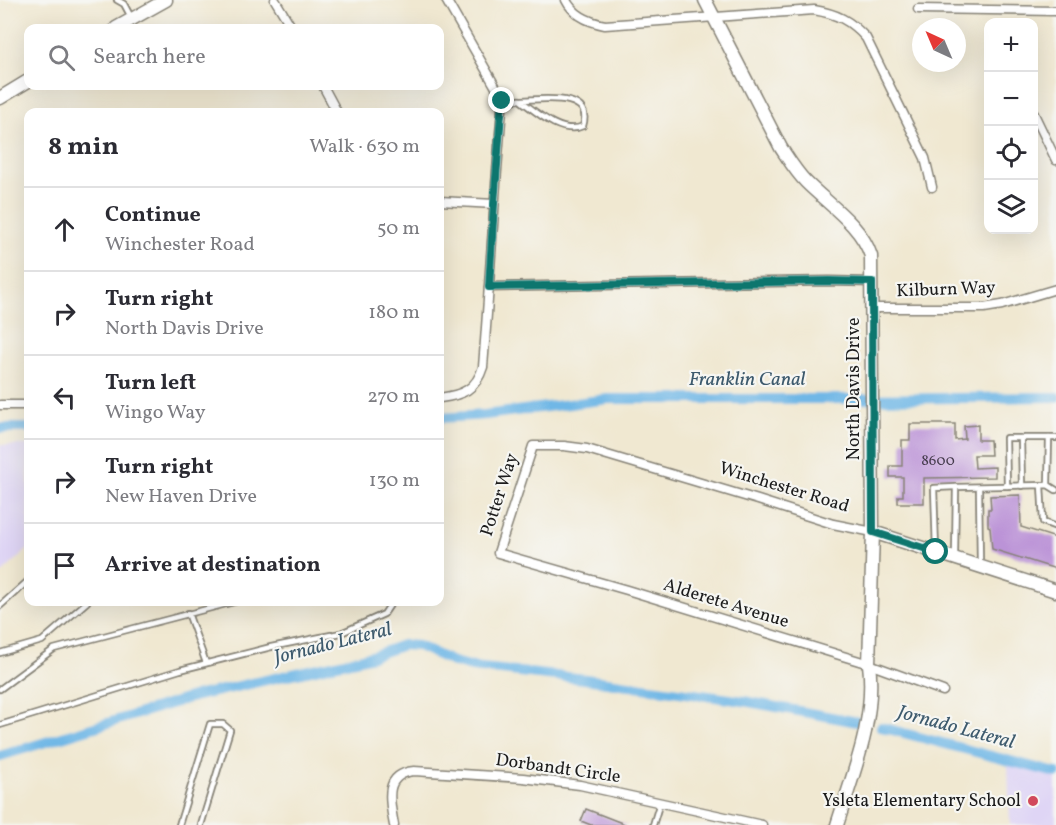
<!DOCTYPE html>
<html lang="en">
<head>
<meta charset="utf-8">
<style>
  :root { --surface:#fff; --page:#f7f7f7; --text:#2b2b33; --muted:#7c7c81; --line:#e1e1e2 }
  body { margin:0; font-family:Vollkorn,serif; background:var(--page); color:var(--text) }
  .controls { position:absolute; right:18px; top:18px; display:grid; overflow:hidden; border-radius:12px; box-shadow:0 6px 24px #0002 }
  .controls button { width:54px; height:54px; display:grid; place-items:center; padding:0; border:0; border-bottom:2px solid var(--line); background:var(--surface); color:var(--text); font:30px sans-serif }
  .compass { position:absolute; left:912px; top:18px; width:54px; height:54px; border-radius:50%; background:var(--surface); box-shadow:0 6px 24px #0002; rotate:316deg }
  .stop { position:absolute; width:18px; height:18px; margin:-14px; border:4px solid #0f766e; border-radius:50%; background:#fff }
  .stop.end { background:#0f766e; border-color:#fff; box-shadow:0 2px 6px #0008 }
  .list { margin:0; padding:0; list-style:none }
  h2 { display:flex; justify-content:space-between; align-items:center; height:78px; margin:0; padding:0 24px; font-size:26px }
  h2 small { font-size:20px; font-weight:400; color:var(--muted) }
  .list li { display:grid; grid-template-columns:39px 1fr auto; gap:18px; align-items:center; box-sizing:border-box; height:84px; padding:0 24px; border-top:2px solid var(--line) }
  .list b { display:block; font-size:22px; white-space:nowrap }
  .list p { margin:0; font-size:20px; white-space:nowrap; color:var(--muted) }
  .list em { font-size:20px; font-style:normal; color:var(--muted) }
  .icon { flex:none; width:33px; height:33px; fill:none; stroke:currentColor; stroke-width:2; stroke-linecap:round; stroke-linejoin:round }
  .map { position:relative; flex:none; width:1056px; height:825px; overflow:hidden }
  .search { position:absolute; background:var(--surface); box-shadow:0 6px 24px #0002; left:24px; top:24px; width:420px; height:66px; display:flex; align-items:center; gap:15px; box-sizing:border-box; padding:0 21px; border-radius:12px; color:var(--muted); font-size:22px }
  .panel { position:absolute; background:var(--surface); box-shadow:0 6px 24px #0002; left:24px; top:108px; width:420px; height:498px; border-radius:12px }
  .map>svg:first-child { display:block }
</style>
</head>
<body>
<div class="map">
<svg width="1056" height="825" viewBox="0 0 1056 825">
  <rect width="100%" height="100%" fill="#f6f6f2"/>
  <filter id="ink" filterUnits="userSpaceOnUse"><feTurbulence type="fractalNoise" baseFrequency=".0167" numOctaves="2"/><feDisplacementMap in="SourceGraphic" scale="12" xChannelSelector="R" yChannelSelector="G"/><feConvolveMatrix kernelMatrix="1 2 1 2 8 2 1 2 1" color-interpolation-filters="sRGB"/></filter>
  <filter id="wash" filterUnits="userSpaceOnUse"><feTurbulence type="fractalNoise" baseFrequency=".008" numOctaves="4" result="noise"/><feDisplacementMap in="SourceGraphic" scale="24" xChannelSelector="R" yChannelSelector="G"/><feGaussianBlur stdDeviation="1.35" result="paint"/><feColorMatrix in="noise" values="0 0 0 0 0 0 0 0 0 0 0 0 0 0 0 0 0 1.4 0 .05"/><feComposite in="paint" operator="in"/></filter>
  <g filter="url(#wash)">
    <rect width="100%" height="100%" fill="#f0e8d1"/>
    <g fill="#dfd5f5">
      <polygon points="0,445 28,445 28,549 0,575"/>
      <polygon points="1008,764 1056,777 1056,825 1010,825"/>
    </g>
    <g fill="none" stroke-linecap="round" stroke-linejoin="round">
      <g stroke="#6fb7e6" stroke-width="10">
        <polyline points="440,418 485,415 608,399 857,399 1056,397"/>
        <polyline points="0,428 28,428"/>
        <polyline points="881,727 1056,773"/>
        <polyline points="0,756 196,696 372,656 403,645 418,646 453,662 472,667 585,679 744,701 858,722"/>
      </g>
    </g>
    <g id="blocks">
      <g fill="#bb93d7">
        <polygon points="910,424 955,424 955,440 965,439 964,426 978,425 978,440 990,440 991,455 974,455 975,468 995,467 995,477 924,478 924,503 898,503 898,496 903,496 903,477 890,477 890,466 902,466 902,440 910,440"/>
        <polygon points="1020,495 1021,527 1056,538 1056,569 992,549 990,527 988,526 988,509 991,509 990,496"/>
        <polygon points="586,809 627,825 591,825 581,821"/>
      </g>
    </g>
  </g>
  <g filter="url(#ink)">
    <use href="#blocks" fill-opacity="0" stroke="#868276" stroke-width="1.5"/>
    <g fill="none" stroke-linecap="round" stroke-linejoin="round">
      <defs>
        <g id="lane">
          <polyline points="117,0 124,4 132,19"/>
          <path d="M502 101 518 100H520C540 100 594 91 583 126 562 136 536 112 520 100"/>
          <polyline points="1021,438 1022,486"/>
          <polyline points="1041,485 1043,522 1056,527"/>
          <polyline points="1048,485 1049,438"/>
          <polyline points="1007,486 1006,438 1056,438"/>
          <polyline points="979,487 980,564"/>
          <polyline points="936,550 934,488 956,487"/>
          <polyline points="955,556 956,487 1048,485 1056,490"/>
          <polyline points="0,606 28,581"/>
          <polyline points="188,613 206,663"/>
          <polyline points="0,653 42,641 87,602"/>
          <polyline points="0,689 54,649 234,602"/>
          <polyline points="0,725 180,670 271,647 341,633 384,614 392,602"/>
          <polyline points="179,825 210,724 223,724 230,730 201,825"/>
          <polyline points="653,825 660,802"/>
        </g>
        <g id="street">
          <polyline points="275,0 292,28"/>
          <path d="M566 0C574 16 589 22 605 25L814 10C837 14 850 20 866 38L925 158 932 187"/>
          <polyline points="918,9 1056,11"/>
          <polyline points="323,86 337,112"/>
          <polyline points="1034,114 1056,160"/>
          <polyline points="440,201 494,204"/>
          <polyline points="489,287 829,281 872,282"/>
          <polyline points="872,308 984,308 1002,305 1056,289"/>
          <path d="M440 398C462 395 476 390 483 367 490 281 494 196 502 110V101L498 91 446 0"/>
          <polyline points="0,405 28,405"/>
          <polyline points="873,532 833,524 758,500 587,449 564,446 533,446 498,553 627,590 869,664 943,691"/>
          <path d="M394 825C390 803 382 774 414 771L523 778 580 785 762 825"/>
        </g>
        <g id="secondary">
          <path d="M705 0 781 148C789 160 796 172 806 182 829 205 861 225 871 256L873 532 869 664C876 720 853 773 837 825"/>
          <polyline points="116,28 166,0"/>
          <polyline points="0,98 28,81"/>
          <polyline points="873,532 1056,591"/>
        </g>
      </defs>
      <use href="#lane" stroke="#868276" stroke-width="8"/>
      <use href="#street" stroke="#868276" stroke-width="11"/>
      <use href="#secondary" stroke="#868276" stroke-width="15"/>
      <use href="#lane" stroke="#fff" stroke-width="4.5"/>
      <use href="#street" stroke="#fff" stroke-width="8"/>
      <use href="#secondary" stroke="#fff" stroke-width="12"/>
    </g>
  </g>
  <g fill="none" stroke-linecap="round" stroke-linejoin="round" filter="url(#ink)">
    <polyline stroke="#0f766e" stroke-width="8" points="502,101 494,204 489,287 829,281 872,282 873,532 936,552"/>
  </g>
  <circle fill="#d1495b" stroke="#f6f6f2" stroke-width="2" cx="1033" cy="801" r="6"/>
  <g text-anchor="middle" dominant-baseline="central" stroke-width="4.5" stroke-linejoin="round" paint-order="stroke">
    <g font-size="15" fill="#443a4b">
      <text x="938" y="461">8600</text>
    </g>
    <g font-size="18" fill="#1c1c1c" stroke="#f6f6f2">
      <text transform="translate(946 290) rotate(-2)">Kilburn Way</text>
      <text transform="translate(854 389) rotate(-90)">North Davis Drive</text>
      <text transform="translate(784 488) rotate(17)">Winchester Road</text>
      <text transform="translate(500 495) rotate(-72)">Potter Way</text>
      <text transform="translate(726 604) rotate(17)">Alderete Avenue</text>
      <text transform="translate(558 769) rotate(8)">Dorbandt Circle</text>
    </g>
    <g font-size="18" fill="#1c1c1c" stroke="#f6f6f2" text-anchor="end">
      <text x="1021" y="801">Ysleta Elementary School</text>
    </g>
    <g font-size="20" font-style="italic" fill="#3d5a6d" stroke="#f6f6f2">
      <text x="747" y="380">Franklin Canal</text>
      <text transform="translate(333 644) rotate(-14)">Jornado Lateral</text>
      <text transform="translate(956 728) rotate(15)">Jornado Lateral</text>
    </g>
  </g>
</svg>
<div class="controls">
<button>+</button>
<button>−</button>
<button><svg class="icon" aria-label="locate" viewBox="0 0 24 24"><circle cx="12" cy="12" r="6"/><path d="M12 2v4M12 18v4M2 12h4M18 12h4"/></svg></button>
<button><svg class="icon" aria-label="layers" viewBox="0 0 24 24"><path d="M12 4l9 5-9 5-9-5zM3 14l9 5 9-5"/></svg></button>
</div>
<svg class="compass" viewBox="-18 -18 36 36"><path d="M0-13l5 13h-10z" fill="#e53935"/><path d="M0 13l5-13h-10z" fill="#7c7c81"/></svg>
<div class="stop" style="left:936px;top:552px"></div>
<div class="stop end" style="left:502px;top:101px"></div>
<div class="search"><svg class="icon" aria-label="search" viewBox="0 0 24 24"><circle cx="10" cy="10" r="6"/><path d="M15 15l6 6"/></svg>Search here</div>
<section class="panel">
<h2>8 min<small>Walk · 630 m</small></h2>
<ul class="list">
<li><svg class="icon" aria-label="ahead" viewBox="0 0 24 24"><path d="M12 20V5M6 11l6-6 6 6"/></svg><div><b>Continue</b><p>Winchester Road</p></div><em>50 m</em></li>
<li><svg class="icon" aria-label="right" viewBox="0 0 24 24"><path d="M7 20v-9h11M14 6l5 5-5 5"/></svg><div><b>Turn right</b><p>North Davis Drive</p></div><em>180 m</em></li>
<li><svg class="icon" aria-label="left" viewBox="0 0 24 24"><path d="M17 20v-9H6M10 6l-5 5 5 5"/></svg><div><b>Turn left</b><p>Wingo Way</p></div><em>270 m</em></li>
<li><svg class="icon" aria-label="right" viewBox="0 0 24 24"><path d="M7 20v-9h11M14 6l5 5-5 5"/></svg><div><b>Turn right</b><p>New Haven Drive</p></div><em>130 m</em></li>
<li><svg class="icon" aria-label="arrive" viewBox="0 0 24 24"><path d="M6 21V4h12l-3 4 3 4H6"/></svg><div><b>Arrive at destination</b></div></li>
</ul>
</section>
</div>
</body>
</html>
